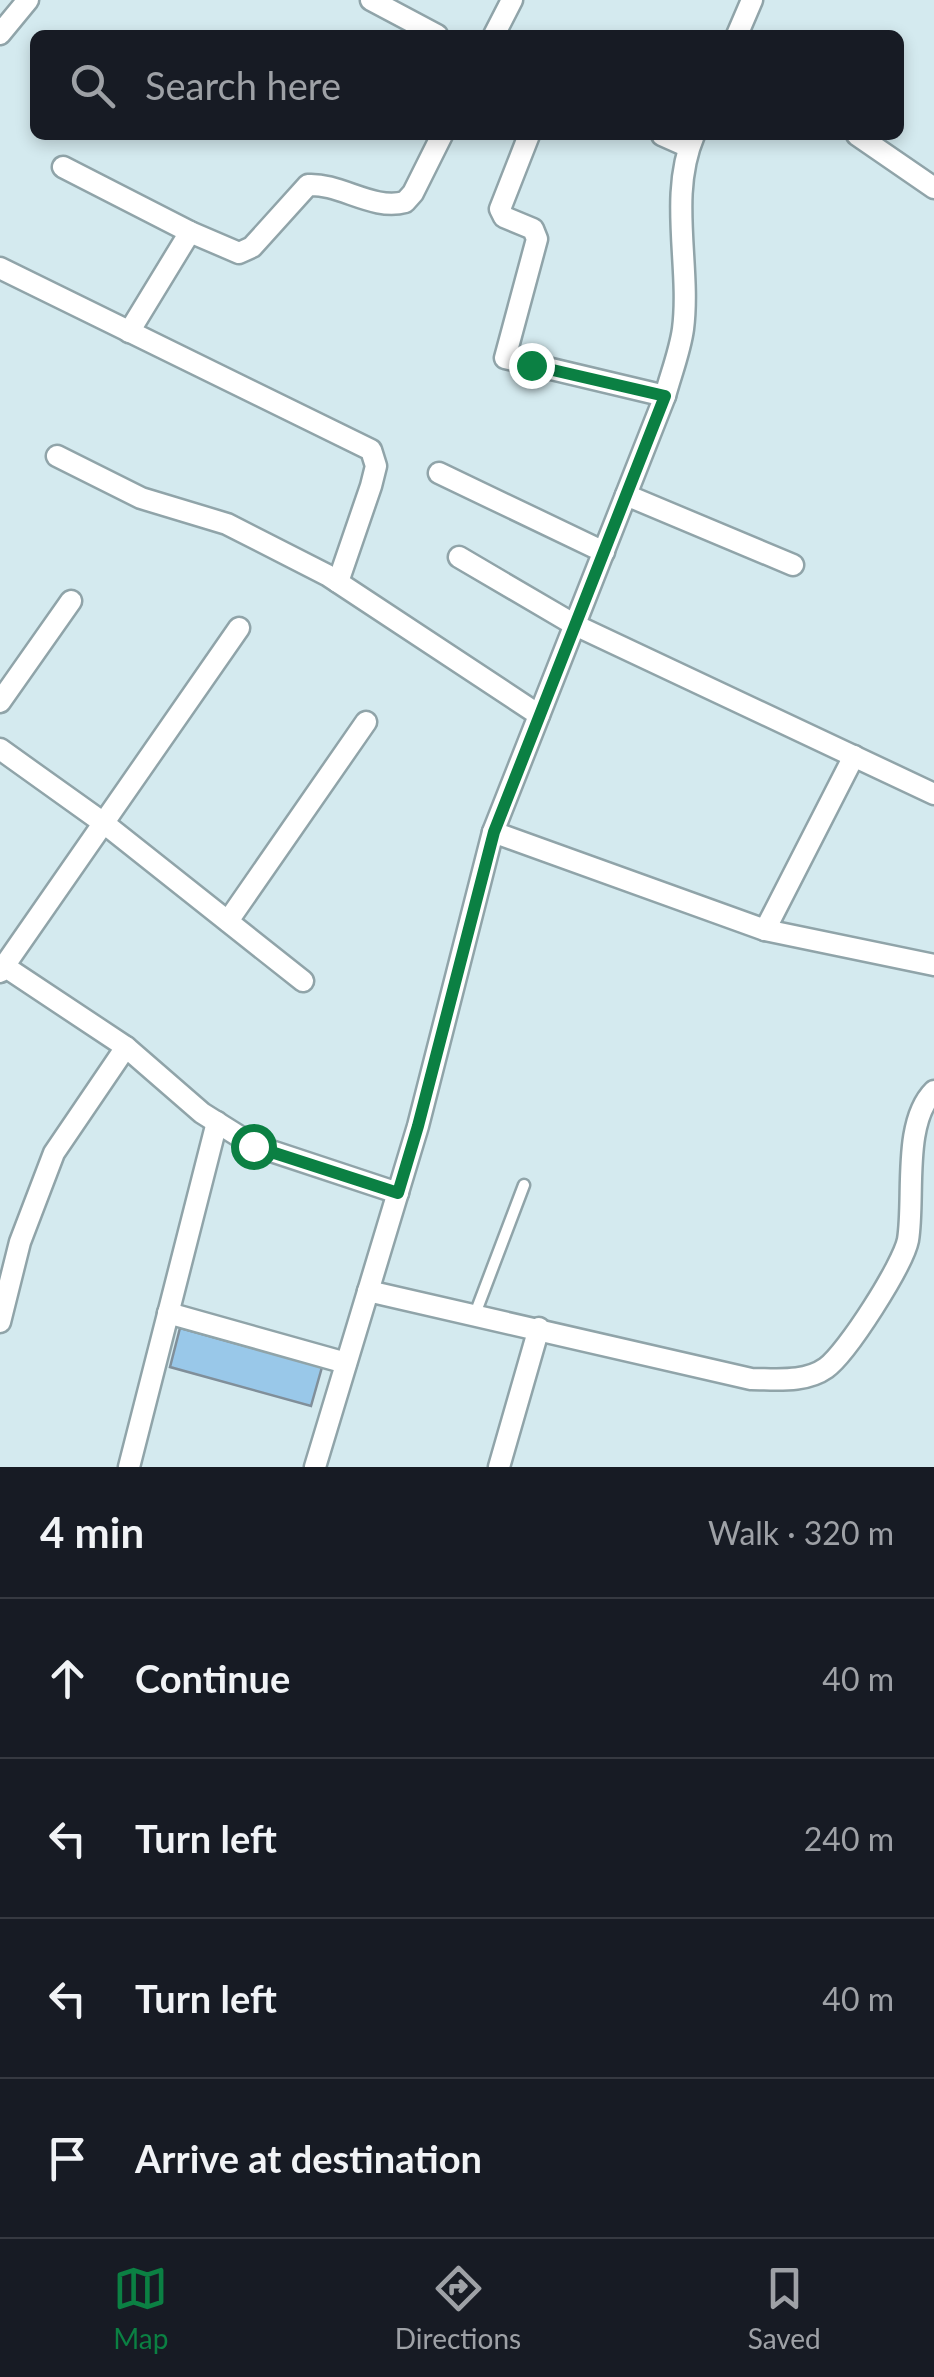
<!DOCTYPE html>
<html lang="en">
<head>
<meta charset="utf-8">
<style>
  :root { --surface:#171b24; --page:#242831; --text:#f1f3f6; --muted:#9ea1a6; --line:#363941; --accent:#0b8043 }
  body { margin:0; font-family:Lato,sans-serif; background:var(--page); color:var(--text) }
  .stop { position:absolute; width:30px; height:30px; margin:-22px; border:8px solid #0b8043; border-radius:50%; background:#fff }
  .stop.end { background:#0b8043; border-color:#fff; box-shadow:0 2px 10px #0008 }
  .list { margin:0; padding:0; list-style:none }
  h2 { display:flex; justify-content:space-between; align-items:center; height:130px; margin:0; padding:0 40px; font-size:42px }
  h2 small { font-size:32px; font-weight:400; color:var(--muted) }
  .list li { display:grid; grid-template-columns:65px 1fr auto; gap:30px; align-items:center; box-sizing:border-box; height:160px; padding:0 40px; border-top:2px solid var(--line) }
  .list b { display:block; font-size:38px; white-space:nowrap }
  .list em { font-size:32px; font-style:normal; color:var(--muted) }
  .icon { flex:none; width:55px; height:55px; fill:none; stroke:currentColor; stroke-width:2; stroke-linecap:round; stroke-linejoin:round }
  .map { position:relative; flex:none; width:934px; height:1467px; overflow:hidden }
  .search { position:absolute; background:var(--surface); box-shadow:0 5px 15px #0003; left:30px; right:30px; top:30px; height:110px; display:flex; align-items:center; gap:25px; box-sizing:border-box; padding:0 35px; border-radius:15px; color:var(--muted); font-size:38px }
  .sheet { height:770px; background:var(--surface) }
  nav { display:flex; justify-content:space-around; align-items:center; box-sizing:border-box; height:140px; border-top:2px solid var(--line); background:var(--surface); font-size:28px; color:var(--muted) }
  nav a { display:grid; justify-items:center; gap:5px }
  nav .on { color:var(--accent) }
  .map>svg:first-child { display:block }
</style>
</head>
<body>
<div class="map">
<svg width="934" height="1467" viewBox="0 0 934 1467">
  <rect width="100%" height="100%" fill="#d4eaef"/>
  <polygon fill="#99c8e9" stroke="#808f9a" stroke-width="2.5" points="180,1328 322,1367 311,1406 170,1367"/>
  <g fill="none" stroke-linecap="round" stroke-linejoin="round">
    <defs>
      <polyline id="lane" points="475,1314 524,1185"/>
      <g id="street">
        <polyline points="371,0 437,35"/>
        <polyline points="0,34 28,0"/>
        <polyline points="494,35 512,0"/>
        <polyline points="737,35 752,0"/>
        <polyline points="529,135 500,209 504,217 533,229 537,239 505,358 665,396"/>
        <polyline points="662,135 689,147"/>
        <polyline points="857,135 934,188"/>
        <path d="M63 167 190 232 239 253 252 247 308 185C340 183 373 211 405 202L413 193 442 135"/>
        <polyline points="0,268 371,450 376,466 371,486 338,582"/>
        <polyline points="129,332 190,232"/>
        <polyline points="57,456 141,498 227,524 327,575 539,715"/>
        <polyline points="439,473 604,552"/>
        <polyline points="626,495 793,565"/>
        <polyline points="459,557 575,625 934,794"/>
        <polyline points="0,702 71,601"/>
        <polyline points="0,749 105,824 303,981"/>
        <polyline points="493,832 765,930 934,965"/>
        <polyline points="228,921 366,722"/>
        <polyline points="765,930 854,756"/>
        <polyline points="4,966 126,1047 202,1113 253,1145 398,1193"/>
        <polyline points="0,972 239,628"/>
        <path d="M368 1291 751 1379C776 1379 805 1383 826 1368 847 1353 903 1265 908 1240 915 1197 902 1123 934 1091"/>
        <polyline points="168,1313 346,1363"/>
        <polyline points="0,1322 20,1242 54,1153 126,1047"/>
        <polyline points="129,1467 217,1122"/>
        <path d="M315 1467 418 1126 493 832 665 396C671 374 680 351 683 329 691 266 668 196 694 135"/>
        <polyline points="499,1467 539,1328"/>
      </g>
    </defs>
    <use href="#lane" stroke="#90a4a9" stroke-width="15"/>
    <use href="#street" stroke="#90a4a9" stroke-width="25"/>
    <use href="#lane" stroke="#fff" stroke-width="10"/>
    <use href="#street" stroke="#fff" stroke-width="20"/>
  </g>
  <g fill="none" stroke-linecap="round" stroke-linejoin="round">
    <polyline stroke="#0b8043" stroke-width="12" points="253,1146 398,1193 418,1126 494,832 665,396 531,365"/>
  </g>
</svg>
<div class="stop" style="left:253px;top:1146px"></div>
<div class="stop end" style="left:531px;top:365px"></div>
<div class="search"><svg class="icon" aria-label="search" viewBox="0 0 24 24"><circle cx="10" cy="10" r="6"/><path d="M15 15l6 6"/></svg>Search here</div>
</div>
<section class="sheet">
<h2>4 min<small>Walk · 320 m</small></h2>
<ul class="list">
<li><svg class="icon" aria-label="ahead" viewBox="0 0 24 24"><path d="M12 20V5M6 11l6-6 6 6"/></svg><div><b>Continue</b></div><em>40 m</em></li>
<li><svg class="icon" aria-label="left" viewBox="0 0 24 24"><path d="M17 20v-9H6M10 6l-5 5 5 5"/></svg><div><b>Turn left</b></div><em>240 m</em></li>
<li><svg class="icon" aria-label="left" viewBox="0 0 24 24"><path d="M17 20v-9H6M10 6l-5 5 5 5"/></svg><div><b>Turn left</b></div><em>40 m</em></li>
<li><svg class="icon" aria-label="arrive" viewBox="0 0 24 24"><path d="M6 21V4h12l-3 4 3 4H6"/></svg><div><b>Arrive at destination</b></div></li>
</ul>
</section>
<nav>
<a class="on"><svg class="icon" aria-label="map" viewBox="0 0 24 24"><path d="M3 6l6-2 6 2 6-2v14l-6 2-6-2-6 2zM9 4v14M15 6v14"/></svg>Map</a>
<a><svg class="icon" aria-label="directions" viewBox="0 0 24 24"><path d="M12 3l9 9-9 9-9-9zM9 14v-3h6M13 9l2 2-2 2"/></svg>Directions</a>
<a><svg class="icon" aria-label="saved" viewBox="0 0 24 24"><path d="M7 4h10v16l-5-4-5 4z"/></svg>Saved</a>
</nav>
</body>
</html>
